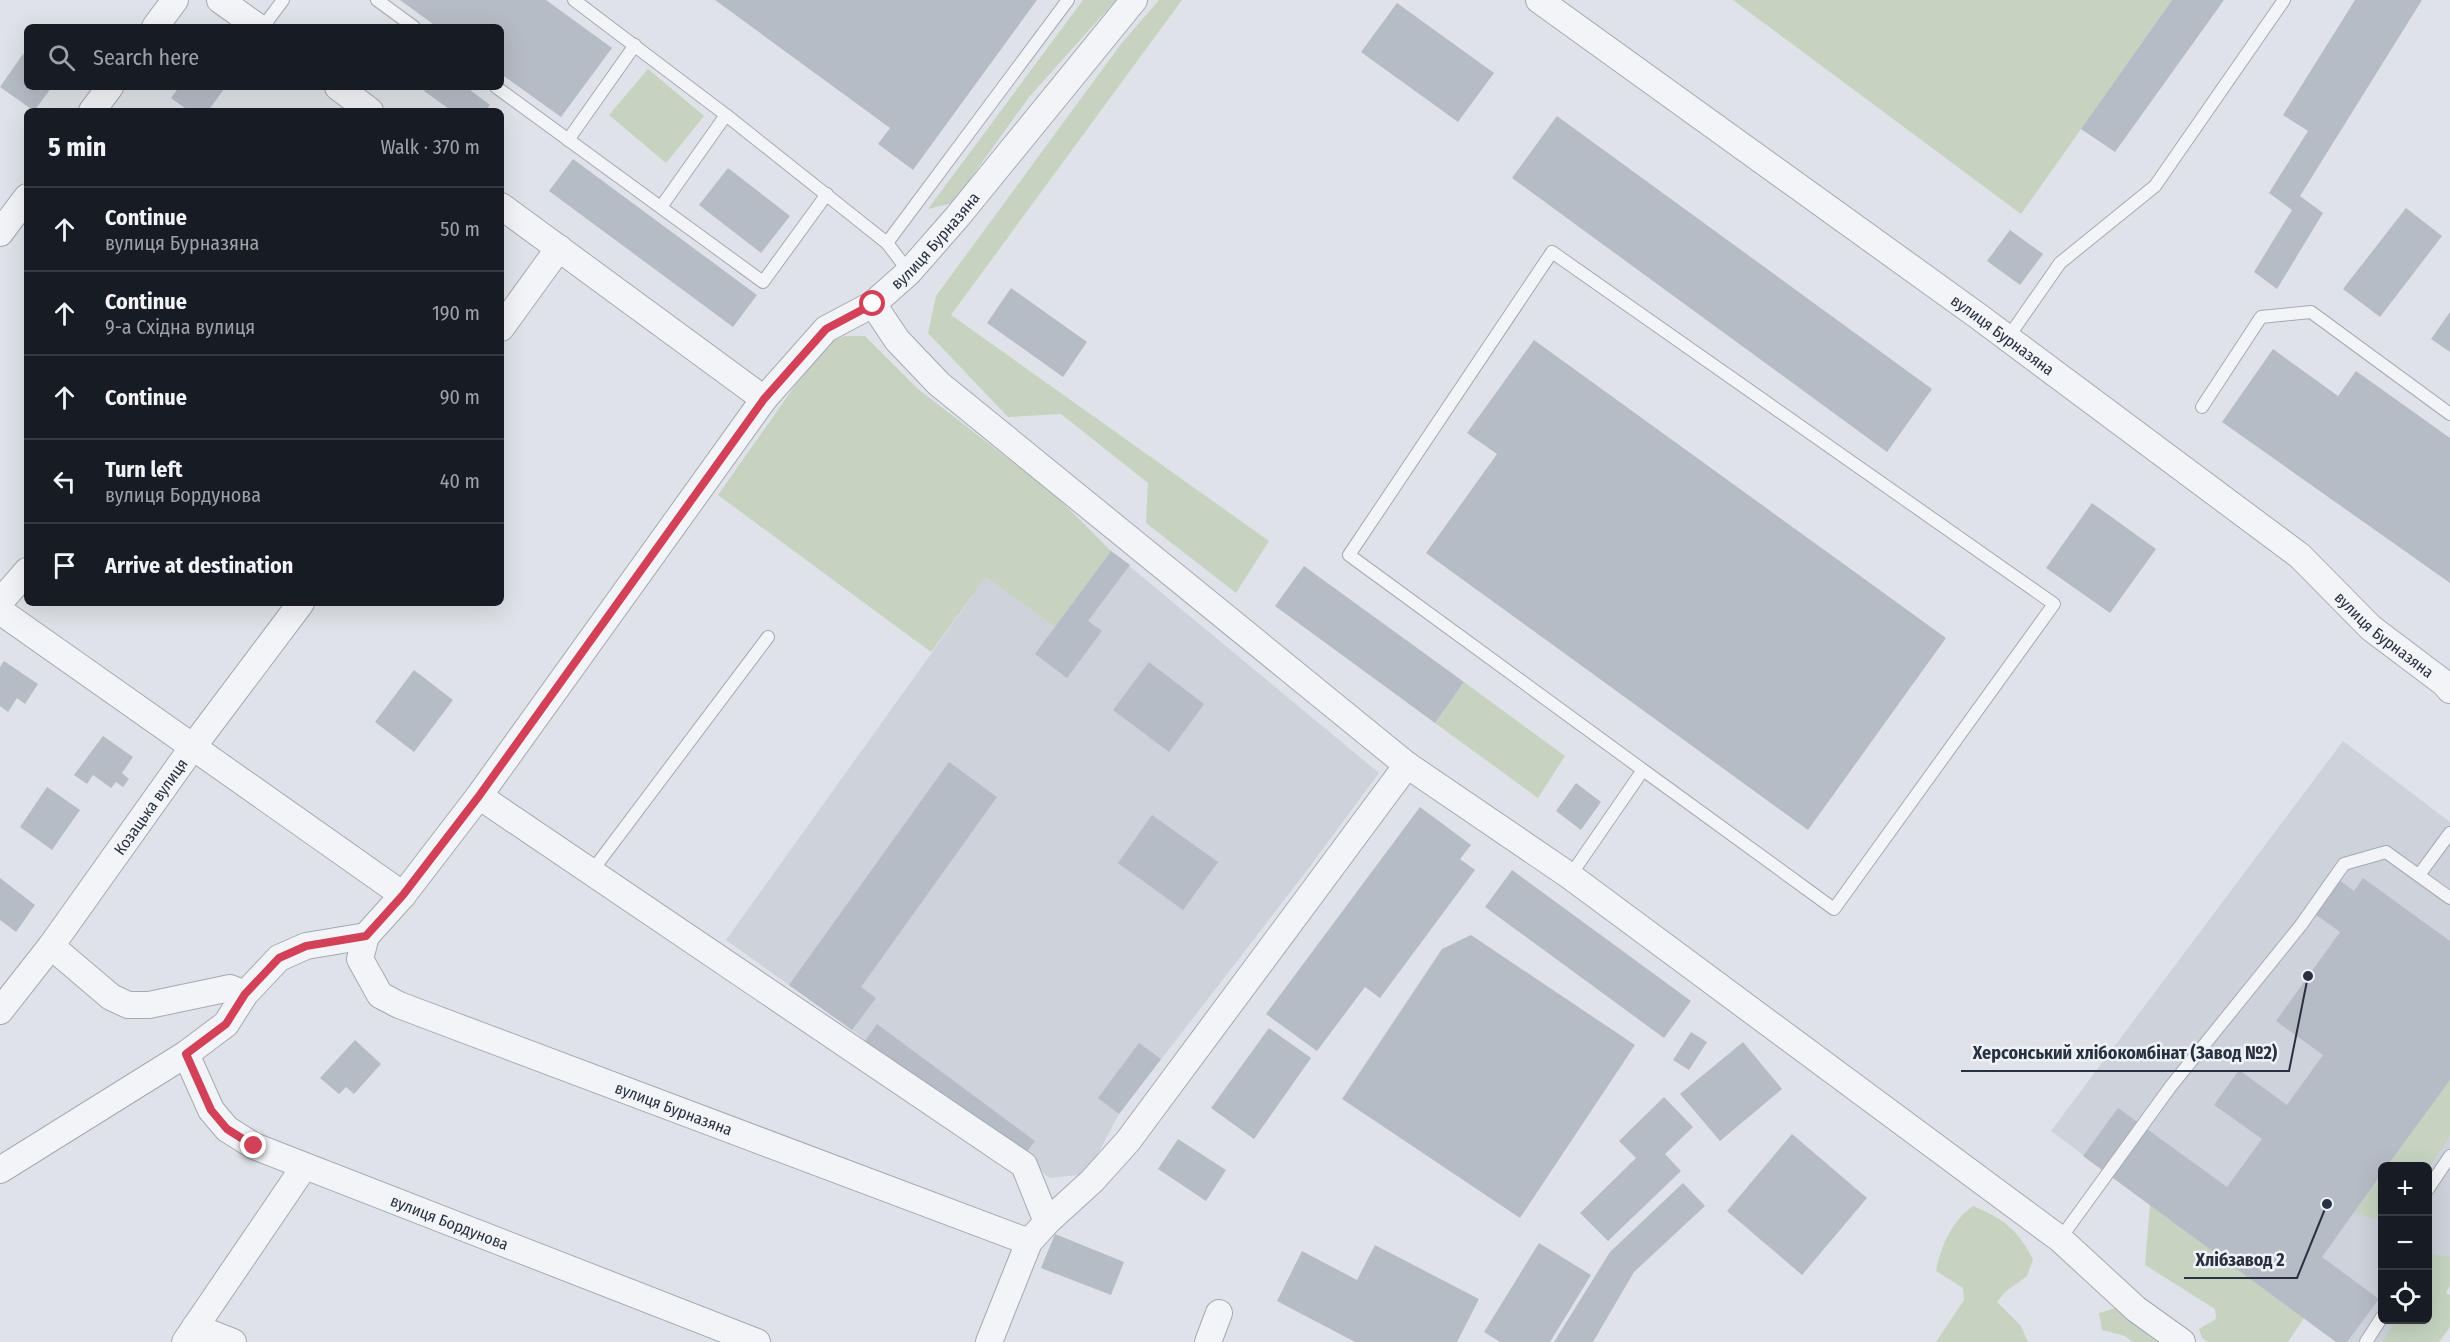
<!DOCTYPE html>
<html lang="en">
<head>
<meta charset="utf-8">
<style>
  :root { --surface:#171b24; --page:#242831; --text:#f1f3f6; --muted:#9ea1a6; --line:#363941 }
  body { margin:0; font-family:"Fira Sans Condensed",sans-serif; background:var(--page); color:var(--text) }
  .controls { position:absolute; right:18px; bottom:18px; display:grid; overflow:hidden; border-radius:9px; box-shadow:0 6px 24px #0002 }
  .controls button { width:54px; height:54px; display:grid; place-items:center; padding:0; border:0; border-bottom:2px solid var(--line); background:var(--surface); color:var(--text); font:30px sans-serif }
  .stop { position:absolute; width:18px; height:18px; margin:-14px; border:4px solid #d24157; border-radius:50%; background:#fff }
  .stop.end { background:#d24157; border-color:#fff; box-shadow:0 2px 6px #0008 }
  .list { margin:0; padding:0; list-style:none }
  h2 { display:flex; justify-content:space-between; align-items:center; height:78px; margin:0; padding:0 24px; font-size:26px }
  h2 small { font-size:20px; font-weight:400; color:var(--muted) }
  .list li { display:grid; grid-template-columns:39px 1fr auto; gap:18px; align-items:center; box-sizing:border-box; height:84px; padding:0 24px; border-top:2px solid var(--line) }
  .list b { display:block; font-size:22px; white-space:nowrap }
  .list p { margin:0; font-size:20px; white-space:nowrap; color:var(--muted) }
  .list em { font-size:20px; font-style:normal; color:var(--muted) }
  .icon { flex:none; width:33px; height:33px; fill:none; stroke:currentColor; stroke-width:2; stroke-linecap:round; stroke-linejoin:round }
  .map { position:relative; flex:none; width:2450px; height:1342px; overflow:hidden }
  .search { position:absolute; background:var(--surface); box-shadow:0 6px 24px #0002; left:24px; top:24px; width:480px; height:66px; display:flex; align-items:center; gap:15px; box-sizing:border-box; padding:0 21px; border-radius:9px; color:var(--muted); font-size:22px }
  .panel { position:absolute; background:var(--surface); box-shadow:0 6px 24px #0002; left:24px; top:108px; width:480px; height:498px; border-radius:9px }
  .map>svg:first-child { display:block }
</style>
</head>
<body>
<div class="map">
<svg width="2450" height="1342" viewBox="0 0 2450 1342">
  <rect width="100%" height="100%" fill="#dfe3e9"/>
  <g fill="#cdd2db">
    <polygon points="1111,551 1379,773 1305,873 1119,1114 1087,1174 1050,1178 852,1030 726,940 986,577 1055,627"/>
    <polygon points="2343,741 2450,822 2450,1259 2428,1290 2428,1166 2382,1166 2382,1320 2407,1320 2391,1342 2336,1342 2051,1131"/>
  </g>
  <g fill="#c5d3c0">
    <polygon points="1083,0 1116,0 1029,97 953,203 928,209"/>
    <polygon points="1159,0 1182,0 951,315 1269,541 1236,593 1146,523 1148,483 1061,414 1008,417 928,333 936,296 1121,44"/>
    <polygon points="1733,0 2172,0 2021,214"/>
    <polygon points="648,69 704,116 666,163 609,115"/>
    <polygon points="845,336 865,336 918,389 1055,495 1111,551 1055,627 986,577 931,652 718,495 825,343"/>
    <polygon points="1464,682 1565,756 1538,798 1435,723"/>
    <polygon points="2450,1080 2450,1136 2428,1169 2428,1166 2387,1166"/>
    <polygon points="2382,1173 2382,1217 2374,1219 2354,1212"/>
    <polygon points="2150,1205 2304,1318 2288,1342 2208,1342 2202,1338 2199,1329 2216,1319 2215,1309 2145,1265"/>
    <path d="M1973 1206C2004 1219 2017 1229 2033 1259L2027 1276 2005 1292 1997 1302 2021 1326 2028 1342H1936L1964 1300 1963 1288 1936 1271C1941 1245 1952 1221 1973 1206Z"/>
    <polygon points="2430,1254 2450,1257 2450,1286 2446,1293 2450,1295 2450,1327 2439,1342 2382,1342 2397,1320 2428,1320 2428,1256"/>
    <polygon points="2115,1308 2161,1342 2133,1342 2125,1336 2102,1330 2099,1313"/>
  </g>
  <g fill="#b6bcc6">
    <polygon points="400,0 546,0 612,48 561,117 501,74 501,27 437,27"/>
    <polygon points="715,0 1037,0 913,170 878,144 890,128"/>
    <polygon points="2172,0 2224,0 2115,152 2081,129"/>
    <polygon points="2355,0 2422,0 2300,196 2323,213 2277,289 2254,272 2292,210 2269,193 2308,131 2283,115"/>
    <polygon points="1397,3 1494,73 1458,122 1361,52"/>
    <polygon points="23,54 27,56 27,87 52,87 34,111 0,87"/>
    <polygon points="179,87 221,87 224,89 208,111 189,111 171,98"/>
    <polygon points="427,87 466,87 490,105 485,111 452,111 424,91"/>
    <polygon points="1557,116 1932,389 1887,452 1512,178"/>
    <polygon points="573,159 757,295 733,327 549,191"/>
    <polygon points="728,168 790,216 761,253 699,205"/>
    <polygon points="2406,208 2442,236 2380,317 2343,289"/>
    <polygon points="2010,230 2043,254 2020,285 1987,261"/>
    <polygon points="1011,288 1087,342 1063,377 987,323"/>
    <polygon points="2450,312 2450,352 2431,339"/>
    <polygon points="1534,340 1946,638 1808,830 1426,553 1497,454 1467,433"/>
    <polygon points="2273,349 2338,396 2356,371 2450,438 2450,583 2222,422"/>
    <polygon points="2092,503 2156,549 2110,613 2046,568"/>
    <polygon points="1111,551 1130,565 1088,621 1102,631 1067,678 1035,654"/>
    <polygon points="1304,566 1464,682 1435,723 1275,606"/>
    <polygon points="4,661 38,684 25,704 17,698 8,712 0,706 0,667"/>
    <polygon points="1149,662 1204,704 1169,752 1113,710"/>
    <polygon points="414,670 453,700 414,752 375,722"/>
    <polygon points="103,736 133,757 122,773 129,779 123,787 116,782 111,788 93,775 87,784 74,775"/>
    <polygon points="949,762 997,797 861,987 876,998 852,1030 789,985"/>
    <polygon points="1576,783 1601,802 1581,830 1556,811"/>
    <polygon points="47,787 80,810 52,850 20,827"/>
    <polygon points="1420,807 1471,845 1460,859 1475,870 1380,998 1365,987 1317,1051 1266,1014"/>
    <polygon points="1152,815 1218,862 1183,910 1118,863"/>
    <polygon points="1512,870 1691,1001 1664,1038 1485,907"/>
    <polygon points="0,878 35,905 16,932 0,920"/>
    <polygon points="2363,878 2450,941 2450,1080 2387,1166 2382,1166 2382,1173 2322,1257 2379,1299 2347,1342 2336,1342 2083,1156 2118,1108 2227,1187 2262,1139 2214,1105 2239,1070 2287,1105 2323,1055 2276,1021 2340,932 2315,914 2339,880 2354,891"/>
    <polygon points="1471,935 1635,1045 1520,1218 1342,1099 1442,949"/>
    <polygon points="877,1024 1035,1141 1023,1157 865,1041"/>
    <polygon points="1269,1028 1311,1058 1254,1139 1211,1108"/>
    <polygon points="1691,1032 1707,1042 1689,1070 1673,1060"/>
    <polygon points="355,1040 381,1064 354,1094 346,1087 339,1094 320,1078"/>
    <polygon points="1743,1042 1782,1089 1720,1141 1680,1094"/>
    <polygon points="1139,1043 1161,1059 1119,1114 1098,1098"/>
    <polygon points="1664,1097 1693,1127 1665,1154 1681,1171 1608,1241 1580,1213 1636,1158 1619,1141"/>
    <polygon points="1792,1134 1867,1198 1802,1275 1727,1211"/>
    <polygon points="1178,1139 1226,1170 1206,1201 1158,1169"/>
    <polygon points="1683,1183 1705,1206 1634,1272 1593,1342 1554,1342 1610,1252"/>
    <polygon points="1055,1234 1124,1262 1111,1295 1041,1268"/>
    <polygon points="1539,1243 1591,1275 1550,1342 1500,1342 1484,1332"/>
    <polygon points="1375,1245 1479,1299 1457,1342 1355,1342 1277,1301 1302,1251 1357,1280"/>
  </g>
  <g fill="none" stroke-linecap="round" stroke-linejoin="round">
    <defs>
      <g id="lane">
        <polyline points="377,0 414,27"/>
        <polyline points="574,0 726,115 887,243"/>
        <polyline points="263,27 283,0"/>
        <polyline points="496,87 763,282 827,194"/>
        <polyline points="568,140 635,45"/>
        <polyline points="661,207 726,115"/>
        <polyline points="909,272 887,243 1068,0"/>
        <polyline points="2007,339 2060,263 2155,186 2284,0"/>
        <polyline points="2202,407 2261,317 2311,312 2450,414"/>
        <polyline points="592,871 768,637"/>
        <polyline points="2419,875 2450,833"/>
        <polyline points="1570,876 1643,770 1834,909 2054,604 1552,252 1349,555 1643,770"/>
        <polyline points="2428,1189 2450,1156"/>
        <polyline points="2060,1239 2171,1086 2301,925 2344,864 2386,852 2450,898"/>
        <polyline points="2366,1342 2382,1317"/>
      </g>
      <g id="street">
        <polyline points="220,0 258,27"/>
        <path id="s1" d="M1539 0 1978 316 2300 556 2371 628 2444 683 2450 690"/>
        <polyline points="155,27 175,0"/>
        <polyline points="338,87 370,111"/>
        <polyline points="92,111 110,87"/>
        <path id="s2" d="M501 206 764 399 826 329 873 304 909 272 958 216 1134 0"/>
        <polyline points="0,233 27,197"/>
        <polyline points="873,304 897,340 939,384 1407,765 1570,876 2060,1239 2136,1309 2182,1342"/>
        <polyline points="501,328 559,248"/>
        <polyline points="0,602 27,571"/>
        <polyline points="0,611 403,895"/>
        <polyline points="479,796 1024,1165 1047,1222"/>
        <path id="s3" d="M366 936 360 959 380 995 399 1005 1029 1242"/>
        <polyline points="51,946 111,997 128,1005 149,1005 230,988 245,994"/>
        <path id="s4" d="M0 1011 51 946 192 748 301 603"/>
        <path id="s5" d="M186 1054 211 1110 227 1129 254 1146 757 1342"/>
        <polyline points="0,1170 186,1054 226,1024 245,994 279,958 306,946 366,936 403,895 479,796 764,399"/>
        <polyline points="195,1327 233,1342"/>
        <polyline points="185,1342 304,1167"/>
        <polyline points="989,1342 1029,1242 1047,1222 1092,1181 1128,1141 1407,765"/>
        <polyline points="1208,1342 1219,1313"/>
      </g>
    </defs>
    <use href="#lane" stroke="#a4aab3" stroke-width="14"/>
    <use href="#street" stroke="#a4aab3" stroke-width="28"/>
    <use href="#lane" stroke="#f2f4f7" stroke-width="12"/>
    <use href="#street" stroke="#f2f4f7" stroke-width="26"/>
  </g>
  <g fill="none" stroke-linecap="round" stroke-linejoin="round">
    <polyline stroke="#d24157" stroke-width="8" points="254,1146 227,1129 211,1110 186,1054 226,1024 245,994 279,958 306,946 366,936 403,895 479,796 764,399 826,329 873,304"/>
  </g>
  <g text-anchor="middle" dominant-baseline="central" stroke-width="5" stroke-linejoin="round" paint-order="stroke">
    <g font-size="16" fill="#283141" stroke="#eff2f6">
      <text stroke="none"><textPath href="#s2" startOffset="562">вулиця Бурназяна</textPath></text>
      <text stroke="none"><textPath href="#s1" startOffset="572">вулиця Бурназяна</textPath></text>
      <text stroke="none"><textPath href="#s1" startOffset="1058">вулиця Бурназяна</textPath></text>
      <text stroke="none"><textPath href="#s4" startOffset="254">Козацька вулиця</textPath></text>
      <text stroke="none"><textPath href="#s3" startOffset="380">вулиця Бурназяна</textPath></text>
      <text stroke="none"><textPath href="#s5" startOffset="328">вулиця Бордунова</textPath></text>
    </g>
  </g>
  <path fill="none" stroke="#283141" stroke-width="2" d="M2308 976L2289 1071H1961M2327 1204L2297 1278H2184"/>
  <g fill="#283141" stroke="#eff2f6" stroke-width="2">
    <circle cx="2308" cy="976" r="6"/>
    <circle cx="2327" cy="1204" r="6"/>
  </g>
  <g font-size="18" text-anchor="middle" font-weight="bold" fill="#283141" stroke="#eff2f6" stroke-width="5" stroke-linejoin="round" paint-order="stroke">
    <text x="2125" y="1059">Херсонський хлібокомбінат (Завод №2)</text>
    <text x="2240" y="1266">Хлібзавод 2</text>
  </g>
</svg>
<div class="controls">
<button>+</button>
<button>−</button>
<button><svg class="icon" aria-label="locate" viewBox="0 0 24 24"><circle cx="12" cy="12" r="6"/><path d="M12 2v4M12 18v4M2 12h4M18 12h4"/></svg></button>
</div>
<div class="stop" style="left:873px;top:304px"></div>
<div class="stop end" style="left:254px;top:1146px"></div>
<div class="search"><svg class="icon" aria-label="search" viewBox="0 0 24 24"><circle cx="10" cy="10" r="6"/><path d="M15 15l6 6"/></svg>Search here</div>
<section class="panel">
<h2>5 min<small>Walk · 370 m</small></h2>
<ul class="list">
<li><svg class="icon" aria-label="ahead" viewBox="0 0 24 24"><path d="M12 20V5M6 11l6-6 6 6"/></svg><div><b>Continue</b><p>вулиця Бурназяна</p></div><em>50 m</em></li>
<li><svg class="icon" aria-label="ahead" viewBox="0 0 24 24"><path d="M12 20V5M6 11l6-6 6 6"/></svg><div><b>Continue</b><p>9-а Східна вулиця</p></div><em>190 m</em></li>
<li><svg class="icon" aria-label="ahead" viewBox="0 0 24 24"><path d="M12 20V5M6 11l6-6 6 6"/></svg><div><b>Continue</b></div><em>90 m</em></li>
<li><svg class="icon" aria-label="left" viewBox="0 0 24 24"><path d="M17 20v-9H6M10 6l-5 5 5 5"/></svg><div><b>Turn left</b><p>вулиця Бордунова</p></div><em>40 m</em></li>
<li><svg class="icon" aria-label="arrive" viewBox="0 0 24 24"><path d="M6 21V4h12l-3 4 3 4H6"/></svg><div><b>Arrive at destination</b></div></li>
</ul>
</section>
</div>
</body>
</html>
